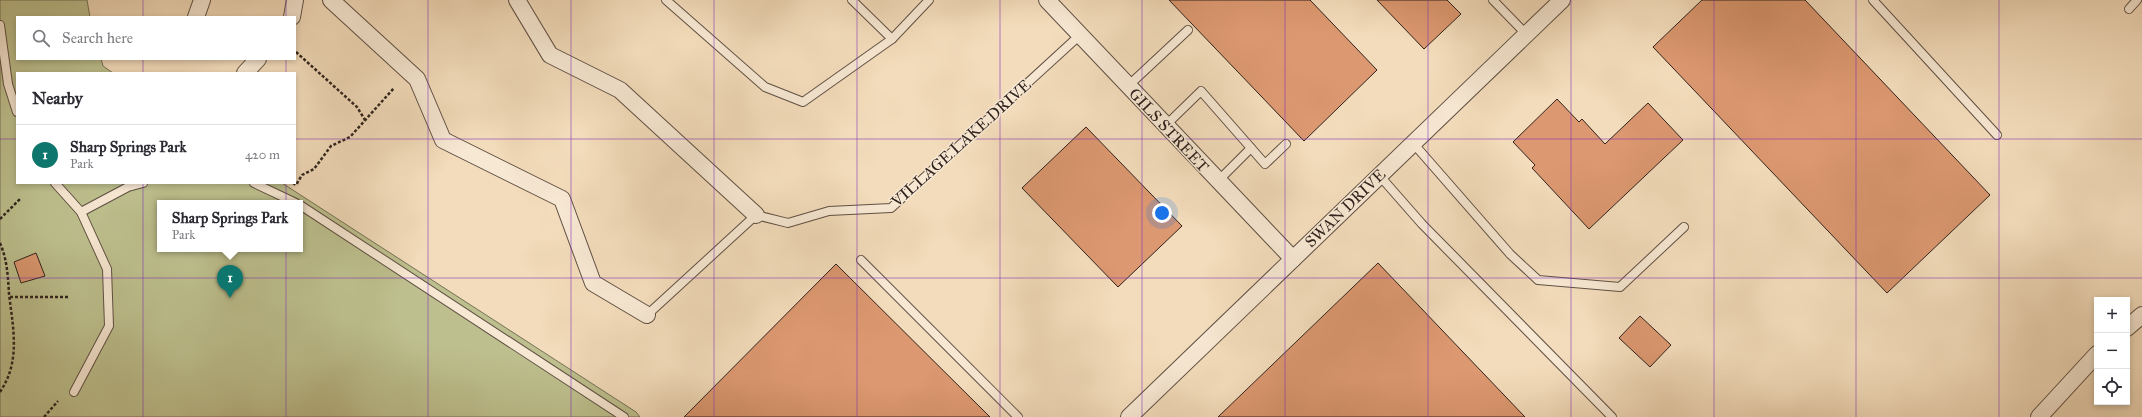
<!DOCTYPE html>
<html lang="en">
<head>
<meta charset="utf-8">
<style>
  :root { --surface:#fff; --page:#f7f7f7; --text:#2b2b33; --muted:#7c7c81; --line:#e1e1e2; --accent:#0f766e }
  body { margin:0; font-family:"IM FELL Great Primer",serif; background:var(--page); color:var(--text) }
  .controls { position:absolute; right:12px; bottom:12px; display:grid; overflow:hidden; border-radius:0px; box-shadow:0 2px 6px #0003 }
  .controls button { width:36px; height:36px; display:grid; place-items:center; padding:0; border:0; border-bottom:1px solid var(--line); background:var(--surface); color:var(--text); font:20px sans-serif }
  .you { position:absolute; left:1162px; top:213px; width:14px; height:14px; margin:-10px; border:3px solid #fff; border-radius:50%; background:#1a73e8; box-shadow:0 0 0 6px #1a73e833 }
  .badge { display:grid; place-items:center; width:26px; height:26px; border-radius:50%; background:var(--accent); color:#fff; font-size:13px; font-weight:700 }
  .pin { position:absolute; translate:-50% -33px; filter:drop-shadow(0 1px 2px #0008) }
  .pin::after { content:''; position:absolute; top:21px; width:14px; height:12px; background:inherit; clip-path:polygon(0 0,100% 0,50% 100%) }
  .popup { position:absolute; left:157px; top:200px; width:146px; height:52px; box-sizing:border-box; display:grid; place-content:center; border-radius:0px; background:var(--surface); filter:drop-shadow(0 1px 3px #0005); font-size:13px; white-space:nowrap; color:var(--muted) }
  .popup b { font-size:15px; color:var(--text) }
  .popup::after { content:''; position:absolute; left:50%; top:100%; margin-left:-8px; border:8px solid transparent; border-top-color:var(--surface) }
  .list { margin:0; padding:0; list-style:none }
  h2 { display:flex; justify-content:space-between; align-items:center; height:52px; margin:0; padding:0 16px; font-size:17px }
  h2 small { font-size:13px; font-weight:400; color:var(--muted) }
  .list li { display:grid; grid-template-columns:26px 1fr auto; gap:12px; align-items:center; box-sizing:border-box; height:60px; padding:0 16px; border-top:1px solid var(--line) }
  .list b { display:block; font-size:15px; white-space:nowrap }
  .list p { margin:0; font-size:13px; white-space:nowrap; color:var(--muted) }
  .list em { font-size:13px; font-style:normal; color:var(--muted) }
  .icon { flex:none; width:22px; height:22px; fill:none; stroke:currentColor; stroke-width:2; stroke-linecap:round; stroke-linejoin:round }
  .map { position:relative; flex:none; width:2142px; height:417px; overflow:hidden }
  .search { position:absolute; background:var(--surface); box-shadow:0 2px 6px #0003; left:16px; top:16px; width:280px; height:44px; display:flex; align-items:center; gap:10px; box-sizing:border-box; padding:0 14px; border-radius:0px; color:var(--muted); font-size:15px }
  .panel { position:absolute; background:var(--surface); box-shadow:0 2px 6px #0003; left:16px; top:72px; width:280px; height:112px; border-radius:0px }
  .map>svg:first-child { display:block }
</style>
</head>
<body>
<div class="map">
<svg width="2142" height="417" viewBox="0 0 2142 417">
  <rect width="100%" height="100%" fill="#f3dcbb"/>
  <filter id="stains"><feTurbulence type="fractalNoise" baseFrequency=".005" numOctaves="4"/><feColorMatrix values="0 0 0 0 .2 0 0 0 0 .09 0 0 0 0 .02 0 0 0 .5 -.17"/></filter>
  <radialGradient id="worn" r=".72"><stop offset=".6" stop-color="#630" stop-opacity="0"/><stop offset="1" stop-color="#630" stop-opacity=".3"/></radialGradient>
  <path fill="#bdc08e" stroke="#767156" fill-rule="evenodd" d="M0 0H87L90 17H17V59H101L103 66 113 73H17V183H282L636 412 640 417H0ZM160 203H300V249H160Z"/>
  <g fill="#dc9870" stroke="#2f221d">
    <polygon points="1169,0 1310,0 1377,70 1304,141"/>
    <polygon points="1377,0 1447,0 1461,14 1424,49"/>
    <polygon points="1702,0 1805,0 1990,195 1887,293 1653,47"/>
    <polygon points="1557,99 1579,122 1582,119 1605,144 1648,103 1683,140 1589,229 1532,168 1535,165 1513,142"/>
    <polygon points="1086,127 1182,226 1118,287 1022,188"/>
    <polygon points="36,253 45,276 21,283 14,262"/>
    <polygon points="1378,263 1525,417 1218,417"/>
    <polygon points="836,264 990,417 684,417"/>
    <polygon points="1640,316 1671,345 1650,367 1619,338"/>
  </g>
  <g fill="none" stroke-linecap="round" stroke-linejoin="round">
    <defs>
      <g id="lane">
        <polyline points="666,0 765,87 803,102 892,39 929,0"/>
        <polyline points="852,0 892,39"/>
        <polyline points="1493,0 1526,34"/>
        <polyline points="1873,0 1997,135"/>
        <polyline points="2129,9 2137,0"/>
        <polyline points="0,25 8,84 17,112"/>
        <polyline points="1128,86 1188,30"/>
        <polyline points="1165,126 1201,91 1251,148 1218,181"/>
        <polyline points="1413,143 1510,254 1538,280 1620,287 1684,227"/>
        <polyline points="1251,148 1265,164 1286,144"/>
        <polyline points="1379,175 1422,224 1612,417"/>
        <polyline points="55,183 81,212 107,269 109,326 74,392"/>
        <polyline points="254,183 296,203"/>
        <polyline points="300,205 624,417"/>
        <polyline points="81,212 128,187 143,183"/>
        <polyline points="861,260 1018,417"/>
        <polyline points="647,315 756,215 788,223 829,211 891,208 1080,35"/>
      </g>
      <g id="street">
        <polyline points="331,0 417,79 443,140 562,199 593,283 647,315"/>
        <polyline points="517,0 550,55 620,90 756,215"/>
        <polyline points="1047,0 1293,259"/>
        <polyline points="196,17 202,0"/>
        <polyline points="292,17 295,0"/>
        <polyline points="245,73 258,59"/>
        <polyline points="2127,328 2142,315"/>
        <polyline points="1129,417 1562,0"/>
        <polyline points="2039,417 2097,354"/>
      </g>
    </defs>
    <use href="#lane" stroke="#605044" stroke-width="10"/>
    <use href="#street" stroke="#605044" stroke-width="18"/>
    <g stroke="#2f221d" stroke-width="2.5" stroke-dasharray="3 2" stroke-linecap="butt">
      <polyline points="296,52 357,107 365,120"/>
      <polyline points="293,183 296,185 302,175 314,169 331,146 350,137 394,88"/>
      <polyline points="0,219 20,199"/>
      <path d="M0 243C7 259 8 276 9 294 13 328 21 361 0 392"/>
      <polyline points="10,297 69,297"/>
      <polyline points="44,417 58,401"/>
    </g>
    <use href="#lane" stroke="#f7e8d3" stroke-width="8"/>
    <use href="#street" stroke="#f7e8d3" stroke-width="16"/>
  </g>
  <path fill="none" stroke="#7b2cbf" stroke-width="1" stroke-opacity="0.55" d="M143 0V17M286 0V17M428 0V417M571 0V417M714 0V417M857 0V417M1000 0V417M1142 0V417M1285 0V417M1428 0V417M1571 0V417M1714 0V417M1856 0V417M1999 0V417M143 59V73M286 59V73M0 139H17M295 139H2142M143 183V417M286 183V417M0 278H2142"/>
  <g text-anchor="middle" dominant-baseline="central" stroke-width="3" stroke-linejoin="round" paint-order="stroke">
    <g font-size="16" fill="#2f221d" stroke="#f7e8d3">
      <text transform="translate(1169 130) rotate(47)">GILS STREET</text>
      <text transform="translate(961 143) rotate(-42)">VILLAGE LAKE DRIVE</text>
      <text transform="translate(1345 208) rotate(-44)">SWAN DRIVE</text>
    </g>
  </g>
  <rect width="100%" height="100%" filter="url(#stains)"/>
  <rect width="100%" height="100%" fill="url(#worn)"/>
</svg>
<div class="controls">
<button>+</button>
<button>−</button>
<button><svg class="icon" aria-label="locate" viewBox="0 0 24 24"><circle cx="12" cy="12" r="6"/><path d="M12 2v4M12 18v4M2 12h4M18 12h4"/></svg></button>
</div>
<div class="you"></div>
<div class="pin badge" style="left:230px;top:298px">1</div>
<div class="popup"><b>Sharp Springs Park</b>Park</div>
<div class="search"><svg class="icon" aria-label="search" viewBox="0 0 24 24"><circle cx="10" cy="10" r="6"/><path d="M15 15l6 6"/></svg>Search here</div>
<section class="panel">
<h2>Nearby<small></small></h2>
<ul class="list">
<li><span class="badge">1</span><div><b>Sharp Springs Park</b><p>Park</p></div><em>420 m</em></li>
</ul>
</section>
</div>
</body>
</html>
